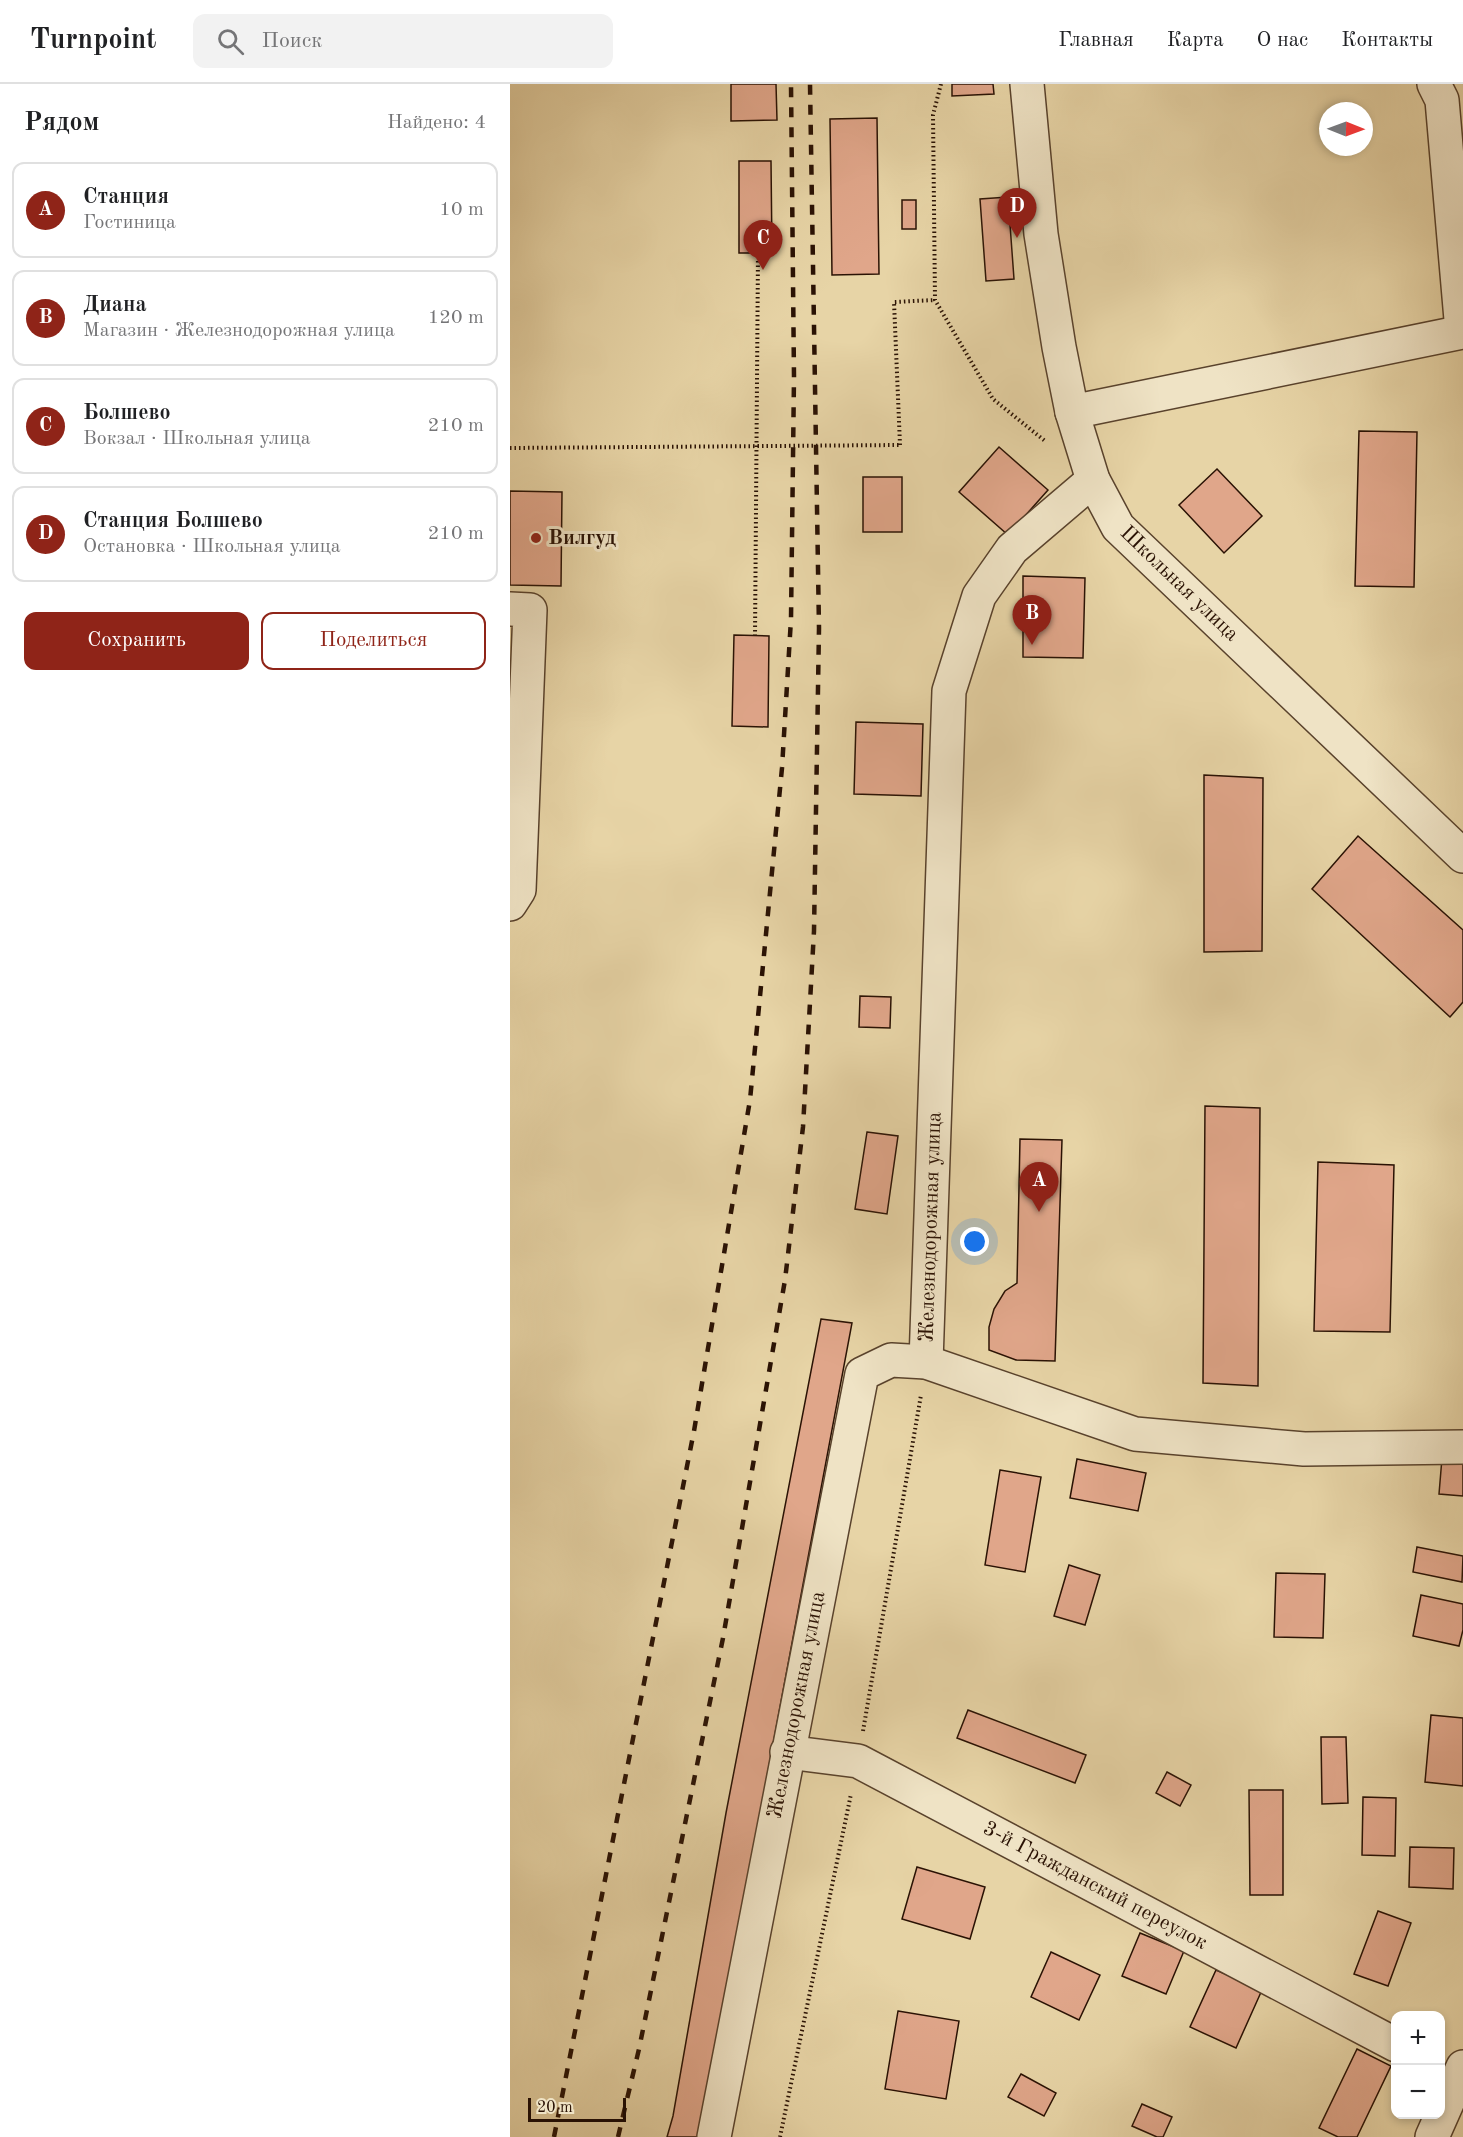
<!DOCTYPE html>
<html lang="ru">
<head>
<meta charset="utf-8">
<style>
  :root { --surface:#fff; --page:#f2f2f2; --text:#202124; --muted:#757577; --line:#e0e0e0; --accent:#8f2418 }
  body { margin:0; font-family:"Old Standard TT",serif; background:var(--page); color:var(--text) }
  .controls { position:absolute; right:18px; bottom:18px; display:grid; overflow:hidden; border-radius:12px; box-shadow:0 3px 9px #0003 }
  .controls button { width:54px; height:54px; display:grid; place-items:center; padding:0; border:0; border-bottom:2px solid var(--line); background:var(--surface); color:var(--text); font:30px sans-serif }
  .compass { position:absolute; left:809px; top:18px; width:54px; height:54px; border-radius:50%; background:var(--surface); box-shadow:0 3px 9px #0003; rotate:91deg }
  .scale { position:absolute; left:18px; bottom:15px; width:98px; box-sizing:border-box; padding-left:6px; border:3px solid #2a1204; border-top:0; font-size:16px; line-height:21px; white-space:nowrap; color:#2a1204; -webkit-text-stroke:4px #efe3c5; paint-order:stroke }
  .you { position:absolute; left:465px; top:1158px; width:21px; height:21px; margin:-15px; border:4px solid #fff; border-radius:50%; background:#1a73e8; box-shadow:0 0 0 9px #1a73e833 }
  .badge { display:grid; place-items:center; width:39px; height:39px; border-radius:50%; background:var(--accent); color:#fff; font-size:20px; font-weight:700 }
  .pin { position:absolute; translate:-50% -50px; filter:drop-shadow(0 2px 3px #0008) }
  .pin::after { content:''; position:absolute; top:32px; width:21px; height:18px; background:inherit; clip-path:polygon(0 0,100% 0,50% 100%) }
  .list { margin:0; padding:0; list-style:none }
  h2 { display:flex; justify-content:space-between; align-items:center; height:78px; margin:0; padding:0 24px; font-size:26px }
  h2 small { font-size:20px; font-weight:400; color:var(--muted) }
  .list li { display:grid; grid-template-columns:39px 1fr auto; gap:18px; align-items:center; box-sizing:border-box; height:96px; margin:0 12px 12px; padding:0 12px; border:2px solid var(--line); border-radius:12px }
  .list b { display:block; font-size:22px; white-space:nowrap }
  .list p { margin:0; font-size:20px; white-space:nowrap; color:var(--muted) }
  .list em { font-size:20px; font-style:normal; color:var(--muted) }
  .actions { display:flex; gap:12px; padding:18px 24px }
  .actions a { flex:1; padding:14px 0; border:2px solid var(--accent); border-radius:12px; text-align:center; font-size:21px; color:var(--accent) }
  .actions .main { background:var(--accent); color:#fff }
  .icon { flex:none; width:33px; height:33px; fill:none; stroke:currentColor; stroke-width:2; stroke-linecap:round; stroke-linejoin:round }
  .map { position:relative; flex:none; width:953px; height:2053px; overflow:hidden }
  header { display:flex; align-items:center; gap:36px; box-sizing:border-box; height:84px; padding:0 30px; background:var(--surface); border-bottom:2px solid var(--line) }
  header strong { font-size:28px }
  nav { display:flex; gap:33px; margin-inline-start:auto; font-size:21px }
  .search { width:420px; height:54px; background:var(--page); display:flex; align-items:center; gap:15px; box-sizing:border-box; padding:0 21px; border-radius:12px; color:var(--muted); font-size:22px }
  main { display:flex }
  aside { flex:1; background:var(--surface) }
  .map>svg:first-child { display:block }
</style>
</head>
<body>
<header>
<strong>Turnpoint</strong>
<div class="search"><svg class="icon" aria-label="search" viewBox="0 0 24 24"><circle cx="10" cy="10" r="6"/><path d="M15 15l6 6"/></svg>Поиск</div>
<nav><a>Главная</a><a>Карта</a><a>О нас</a><a>Контакты</a></nav>
</header>
<main>
<aside>
<h2>Рядом<small>Найдено: 4</small></h2>
<ul class="list">
<li><span class="badge">A</span><div><b>Станция</b><p>Гостиница</p></div><em>10 m</em></li>
<li><span class="badge">B</span><div><b>Диана</b><p>Магазин · Железнодорожная улица</p></div><em>120 m</em></li>
<li><span class="badge">C</span><div><b>Болшево</b><p>Вокзал · Школьная улица</p></div><em>210 m</em></li>
<li><span class="badge">D</span><div><b>Станция Болшево</b><p>Остановка · Школьная улица</p></div><em>210 m</em></li>
</ul>
<div class="actions"><a class="main">Сохранить</a><a>Поделиться</a></div>
</aside>
<div class="map">
<svg width="953" height="2053" viewBox="0 0 953 2053">
  <rect width="100%" height="100%" fill="#e7d4a6"/>
  <filter id="stains"><feTurbulence type="fractalNoise" baseFrequency=".00333" numOctaves="4"/><feColorMatrix values="0 0 0 0 .2 0 0 0 0 .09 0 0 0 0 .02 0 0 0 .5 -.17"/></filter>
  <radialGradient id="worn" r=".72"><stop offset=".6" stop-color="#630" stop-opacity="0"/><stop offset="1" stop-color="#630" stop-opacity=".3"/></radialGradient>
  <g fill="#e0a68a" stroke="#2a1204" stroke-width="1.5">
    <polygon points="221,0 266,0 267,36 221,37"/>
    <polygon points="442,0 483,0 484,10 442,12"/>
    <polygon points="367,34 369,190 322,191 320,35"/>
    <polygon points="229,77 261,77 262,169 229,169"/>
    <polygon points="498,113 504,195 476,197 470,115"/>
    <rect x="392" y="116" width="14" height="29"/>
    <polygon points="849,347 907,348 904,503 845,502"/>
    <polygon points="489,363 538,406 498,451 449,408"/>
    <polygon points="707,385 752,432 714,469 669,421"/>
    <rect x="353" y="393" width="39" height="55"/>
    <polygon points="0,407 52,408 51,502 0,501"/>
    <polygon points="513,492 575,494 573,574 513,573"/>
    <polygon points="224,551 259,552 258,643 222,642"/>
    <polygon points="346,638 413,640 411,712 344,710"/>
    <polygon points="694,691 753,694 752,867 694,868"/>
    <polygon points="848,752 953,846 953,918 940,933 802,805"/>
    <polygon points="350,912 381,913 380,944 349,943"/>
    <polygon points="695,1022 750,1024 748,1302 693,1299"/>
    <polygon points="357,1048 388,1052 377,1130 345,1125"/>
    <polygon points="510,1055 552,1056 545,1277 506,1276 479,1266 479,1243 484,1225 495,1207 507,1199"/>
    <polygon points="808,1078 884,1081 880,1248 804,1247"/>
    <polygon points="311,1235 342,1239 226,1858 192,2053 157,2053 163,2032 216,1729"/>
    <polygon points="932,1374 953,1375 953,1412 929,1410"/>
    <polygon points="567,1375 636,1389 628,1427 560,1414"/>
    <polygon points="490,1386 531,1393 515,1488 475,1481"/>
    <polygon points="907,1463 953,1472 952,1498 903,1488"/>
    <polygon points="559,1481 590,1491 575,1541 544,1532"/>
    <polygon points="766,1489 815,1490 813,1554 764,1553"/>
    <polygon points="911,1511 953,1520 953,1546 949,1562 903,1552"/>
    <polygon points="458,1626 576,1671 565,1699 447,1654"/>
    <polygon points="921,1631 953,1634 953,1702 915,1698"/>
    <polygon points="811,1653 836,1653 838,1719 812,1720"/>
    <polygon points="657,1688 681,1701 670,1722 646,1709"/>
    <polygon points="739,1706 773,1706 773,1811 740,1811"/>
    <polygon points="853,1713 886,1714 885,1772 852,1771"/>
    <polygon points="900,1763 944,1764 943,1805 899,1803"/>
    <polygon points="407,1783 475,1803 460,1855 392,1835"/>
    <polygon points="868,1827 901,1839 878,1902 844,1890"/>
    <polygon points="630,1849 674,1867 656,1910 612,1892"/>
    <polygon points="541,1868 590,1891 569,1936 521,1913"/>
    <polygon points="706,1886 752,1906 726,1964 680,1943"/>
    <polygon points="388,1927 449,1937 436,2015 375,2005"/>
    <polygon points="847,1965 881,1982 847,2053 828,2053 809,2044"/>
    <polygon points="511,1990 546,2009 534,2032 498,2013"/>
    <polygon points="632,2020 662,2033 653,2053 647,2053 622,2042"/>
  </g>
  <g fill="none" stroke-linecap="round" stroke-linejoin="round">
    <defs>
      <g id="minor">
        <polyline points="517,0 531,150 549,263 562,328 583,396 608,443 953,772"/>
        <polyline points="924,0 932,16 952,247"/>
        <polyline points="562,328 953,248"/>
        <polyline points="0,525 20,526 9,806 0,820"/>
        <polyline points="416,1278 439,607 469,512 502,465 583,396"/>
        <polyline points="277,1668 348,1677 886,1961"/>
        <polyline points="204,2053 352,1290 381,1276 416,1278 625,1350 794,1365 953,1363"/>
        <polyline points="922,2053 953,1983"/>
      </g>
    </defs>
    <use href="#minor" stroke="#59422c" stroke-width="36"/>
    <g stroke="#2a1204" stroke-width="4" stroke-dasharray="1.5 3" stroke-linecap="butt">
      <polyline points="431,0 423,31 425,216 483,315 535,357"/>
      <polyline points="390,361 384,218 425,216"/>
      <polyline points="245,552 248,169"/>
      <polyline points="353,1647 411,1311"/>
      <polyline points="270,2053 341,1710"/>
    </g>
    <use href="#minor" stroke="#efe3c5" stroke-width="33"/>
    <g stroke="#2a1204" stroke-width="4.5" stroke-dasharray="10 10" stroke-linecap="butt">
      <polyline points="44,2053 184,1347 240,1016 272,684 281,535 284,293 281,0"/>
      <polyline points="108,2053 129,1965 213,1554 275,1196 293,1043 304,847 309,544 300,0"/>
    </g>
    <polyline stroke="#2a1204" stroke-width="4" stroke-dasharray="1.5 3" stroke-linecap="butt" points="0,364 390,361"/>
  </g>
  <circle fill="#8f2418" stroke="#efe3c5" stroke-width="2" cx="26" cy="454" r="6"/>
  <g text-anchor="middle" dominant-baseline="central" stroke-width="6" stroke-linejoin="round" paint-order="stroke">
    <g font-size="21" font-weight="bold" fill="#2a1204" stroke="#efe3c5" text-anchor="start">
      <text x="38" y="454">Вилгуд</text>
    </g>
    <g font-size="21" fill="#2a1204" stroke="#efe3c5">
      <text transform="translate(669 500) rotate(44)">Школьная улица</text>
      <text transform="translate(421 1143) rotate(-88)">Железнодорожная улица</text>
      <text transform="translate(287 1621) rotate(-79)">Железнодорожная улица</text>
      <text transform="translate(585 1802) rotate(28)">3-й Гражданский переулок</text>
    </g>
  </g>
  <rect width="100%" height="100%" filter="url(#stains)"/>
  <rect width="100%" height="100%" fill="url(#worn)"/>
</svg>
<div class="controls">
<button>+</button>
<button>−</button>
</div>
<svg class="compass" viewBox="-18 -18 36 36"><path d="M0-13l5 13h-10z" fill="#e53935"/><path d="M0 13l5-13h-10z" fill="#757577"/></svg>
<div class="scale">20 m</div>
<div class="you"></div>
<div class="pin badge" style="left:529px;top:1128px">A</div>
<div class="pin badge" style="left:522px;top:561px">B</div>
<div class="pin badge" style="left:253px;top:186px">C</div>
<div class="pin badge" style="left:507px;top:154px">D</div>
</div>
</main>
</body>
</html>
